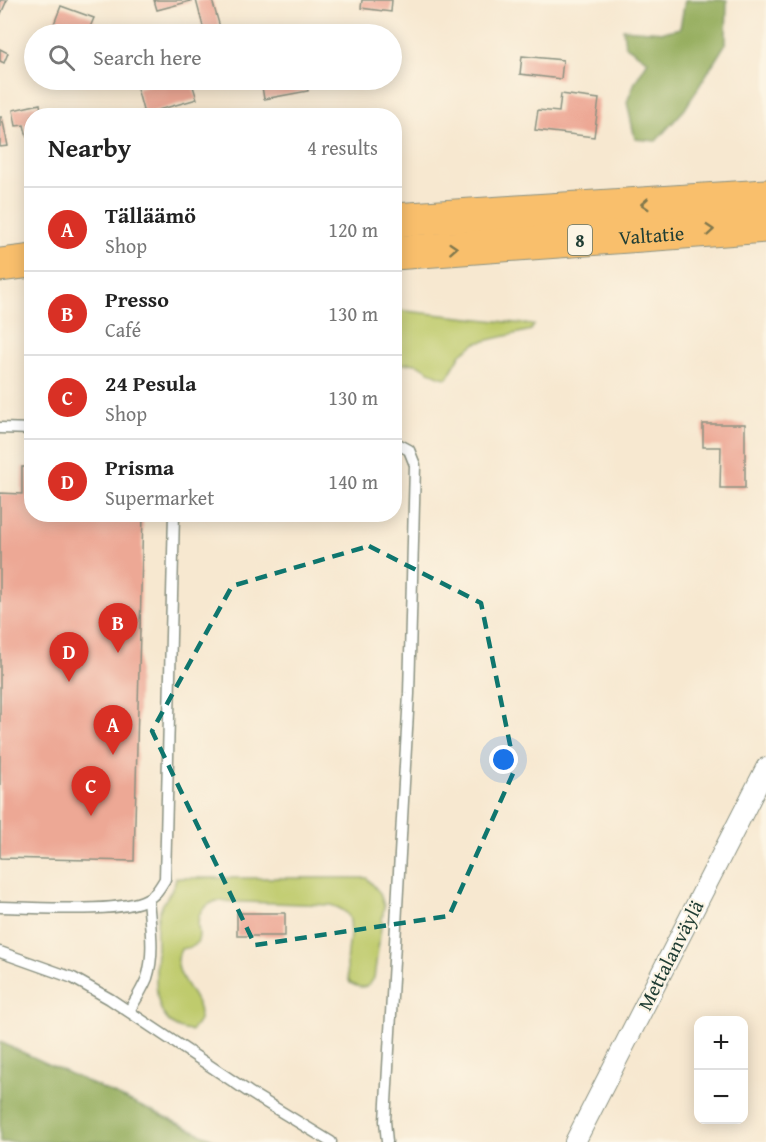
<!DOCTYPE html>
<html lang="en">
<head>
<meta charset="utf-8">
<style>
  :root { --surface:#fff; --page:#f6f6f6; --text:#222; --muted:#767676; --line:#e0e0e0; --accent:#d93025 }
  body { margin:0; font-family:"Gentium Book Plus",serif; background:var(--page); color:var(--text) }
  .controls { position:absolute; right:18px; bottom:18px; display:grid; overflow:hidden; border-radius:12px; box-shadow:0 3px 15px #0003 }
  .controls button { width:54px; height:54px; display:grid; place-items:center; padding:0; border:0; border-bottom:2px solid var(--line); background:var(--surface); color:var(--text); font:30px sans-serif }
  .you { position:absolute; left:504px; top:760px; width:21px; height:21px; margin:-15px; border:4px solid #fff; border-radius:50%; background:#1a73e8; box-shadow:0 0 0 9px #1a73e833 }
  .badge { display:grid; place-items:center; width:39px; height:39px; border-radius:50%; background:var(--accent); color:#fff; font-size:20px; font-weight:700 }
  .pin { position:absolute; translate:-50% -50px; filter:drop-shadow(0 2px 3px #0008) }
  .pin::after { content:''; position:absolute; top:32px; width:21px; height:18px; background:inherit; clip-path:polygon(0 0,100% 0,50% 100%) }
  .list { margin:0; padding:0; list-style:none }
  h2 { display:flex; justify-content:space-between; align-items:center; height:78px; margin:0; padding:0 24px; font-size:26px }
  h2 small { font-size:20px; font-weight:400; color:var(--muted) }
  .list li { display:grid; grid-template-columns:39px 1fr auto; gap:18px; align-items:center; box-sizing:border-box; height:84px; padding:0 24px; border-top:2px solid var(--line) }
  .list b { display:block; font-size:22px; white-space:nowrap }
  .list p { margin:0; font-size:20px; white-space:nowrap; color:var(--muted) }
  .list em { font-size:20px; font-style:normal; color:var(--muted) }
  .icon { flex:none; width:33px; height:33px; fill:none; stroke:currentColor; stroke-width:2; stroke-linecap:round; stroke-linejoin:round }
  .map { position:relative; flex:none; width:766px; height:1142px; overflow:hidden }
  .search { position:absolute; background:var(--surface); box-shadow:0 3px 15px #0003; left:24px; top:24px; width:378px; height:66px; display:flex; align-items:center; gap:15px; box-sizing:border-box; padding:0 21px; border-radius:33px; color:var(--muted); font-size:22px }
  .panel { position:absolute; background:var(--surface); box-shadow:0 3px 15px #0003; left:24px; top:108px; width:378px; height:414px; border-radius:24px }
  .map>svg:first-child { display:block }
</style>
</head>
<body>
<div class="map">
<svg width="766" height="1142" viewBox="0 0 766 1142">
  <rect width="100%" height="100%" fill="#fcf5e5"/>
  <filter id="ink" filterUnits="userSpaceOnUse"><feTurbulence type="fractalNoise" baseFrequency=".0167" numOctaves="2"/><feDisplacementMap in="SourceGraphic" scale="12" xChannelSelector="R" yChannelSelector="G"/><feConvolveMatrix kernelMatrix="1 2 1 2 8 2 1 2 1" color-interpolation-filters="sRGB"/></filter>
  <filter id="wash" filterUnits="userSpaceOnUse"><feTurbulence type="fractalNoise" baseFrequency=".008" numOctaves="4" result="noise"/><feDisplacementMap in="SourceGraphic" scale="24" xChannelSelector="R" yChannelSelector="G"/><feGaussianBlur stdDeviation="1.35" result="paint"/><feColorMatrix in="noise" values="0 0 0 0 0 0 0 0 0 0 0 0 0 0 0 0 0 1.4 0 .05"/><feComposite in="paint" operator="in"/></filter>
  <g filter="url(#wash)">
    <rect width="100%" height="100%" fill="#f7e8d0"/>
    <g fill="#bfcb6d" stroke="#6f8450" stroke-width="1.5">
      <path d="M395 310 406 311 534 325 531 330 476 343 461 354 447 378C426 376 424 356 395 366Z"/>
      <path d="M176 878H367L380 893 384 906 374 978C368 989 361 989 350 983 341 962 356 930 348 915 345 910 337 907 331 905L216 901C184 914 207 934 195 945 192 948 185 948 181 949 164 981 221 1004 191 1031 149 1027 156 977 157 947 157 936 155 921 160 910 165 897 173 893 176 878Z"/>
    </g>
    <g fill="#97af60" stroke="#5b764a" stroke-width="1.5">
      <polygon points="685,0 727,0 726,43 685,109 656,141 635,139 627,102 635,82 648,61 625,45 623,29 664,32 680,28"/>
      <polygon points="0,1042 219,1142 0,1142"/>
    </g>
    <g id="blocks">
      <g fill="#eda895">
        <polygon points="0,0 7,0 0,16"/>
        <polygon points="154,0 191,0 191,1 157,10"/>
        <polygon points="196,0 212,0 222,34 205,34"/>
        <polygon points="362,0 392,0 391,12 361,8"/>
        <polygon points="61,6 94,18 87,34 50,34"/>
        <polygon points="0,49 8,53 4,63 0,61"/>
        <polygon points="522,56 563,60 561,79 520,74"/>
        <polygon points="157,80 191,80 197,99 144,114 137,88 158,82"/>
        <polygon points="261,80 306,80 308,91 264,99"/>
        <polygon points="561,94 599,99 594,137 535,130 538,110 559,112"/>
        <polygon points="40,104 42,116 32,116 32,136 27,137 24,125 16,126 13,110"/>
        <polygon points="0,117 2,117 8,146 0,147"/>
        <polygon points="703,424 745,424 745,488 720,488 721,447 703,447"/>
        <polygon points="22,467 32,467 32,514 143,514 134,861 0,858 0,493 22,494"/>
        <rect x="237" y="913" width="48" height="23"/>
      </g>
    </g>
  </g>
  <g filter="url(#ink)">
    <use href="#blocks" fill-opacity="0" stroke="#8b9282" stroke-width="1.5"/>
    <g fill="none" stroke-linecap="round" stroke-linejoin="round">
      <defs>
        <g id="lane">
          <polyline points="0,428 32,429"/>
          <path d="M0 907C34 907 120 914 147 899 156 895 160 887 165 879L174 514"/>
          <polyline points="0,952 73,978 110,999 249,1092 331,1142"/>
          <path d="M129 1011C135 1001 142 990 147 978 155 953 150 925 148 899"/>
          <polyline points="387,1142 385,1121 409,694 415,465 409,450 394,442"/>
        </g>
        <polyline id="street" points="575,1142 766,768"/>
        <g id="highway">
          <polyline points="394,220 766,196"/>
          <path id="s1" d="M394 253 766 226"/>
          <polyline points="0,265 32,261"/>
        </g>
      </defs>
      <use href="#lane" stroke="#8b9282" stroke-width="13"/>
      <use href="#street" stroke="#8b9282" stroke-width="22"/>
      <use href="#highway" stroke="#8b9282" stroke-width="35"/>
      <use href="#lane" stroke="#fff" stroke-width="10"/>
      <use href="#street" stroke="#fff" stroke-width="20"/>
      <use href="#highway" stroke="#f9bf6c" stroke-width="33"/>
    </g>
    <defs><path id="oneway-chevron" d="M-2-3.5L2.5 0L-2 3.5" fill="none" stroke-width="1.6" stroke-linecap="round" stroke-linejoin="round" transform="scale(1.5)"/></defs>
    <g stroke="#81784d">
      <use href="#oneway-chevron" transform="translate(645 204) rotate(176)"/>
      <use href="#oneway-chevron" transform="translate(710 230) rotate(-5)"/>
      <use href="#oneway-chevron" transform="translate(453 248) rotate(-4)"/>
    </g>
  </g>
  <path fill="none" stroke="#0f766e" stroke-width="4.5" stroke-dasharray="12 8" stroke-linejoin="round" d="M369 546 481 603 515 769 449 916 255 945 152 731 232 586Z"/>
  <g text-anchor="middle" dominant-baseline="central" stroke-width="4.5" stroke-linejoin="round" paint-order="stroke">
    <rect fill="#fcf5e5" stroke="#617469" stroke-width="1.5" x="568" y="225" width="24" height="30" rx="4.5"/>
    <g font-size="18" font-weight="bold" fill="#1f3d34">
      <text x="580" y="240">8</text>
    </g>
    <g font-size="20" fill="#1f3d34" stroke="#fcf5e5">
      <text stroke="none"><textPath href="#s1" startOffset="258">Valtatie</textPath></text>
      <text transform="translate(670 955) rotate(-63)">Mettalanväylä</text>
    </g>
  </g>
</svg>
<div class="controls">
<button>+</button>
<button>−</button>
</div>
<div class="you"></div>
<div class="pin badge" style="left:113px;top:755px">A</div>
<div class="pin badge" style="left:118px;top:653px">B</div>
<div class="pin badge" style="left:91px;top:816px">C</div>
<div class="pin badge" style="left:69px;top:682px">D</div>
<div class="search"><svg class="icon" aria-label="search" viewBox="0 0 24 24"><circle cx="10" cy="10" r="6"/><path d="M15 15l6 6"/></svg>Search here</div>
<section class="panel">
<h2>Nearby<small>4 results</small></h2>
<ul class="list">
<li><span class="badge">A</span><div><b>Tälläämö</b><p>Shop</p></div><em>120 m</em></li>
<li><span class="badge">B</span><div><b>Presso</b><p>Café</p></div><em>130 m</em></li>
<li><span class="badge">C</span><div><b>24 Pesula</b><p>Shop</p></div><em>130 m</em></li>
<li><span class="badge">D</span><div><b>Prisma</b><p>Supermarket</p></div><em>140 m</em></li>
</ul>
</section>
</div>
</body>
</html>
